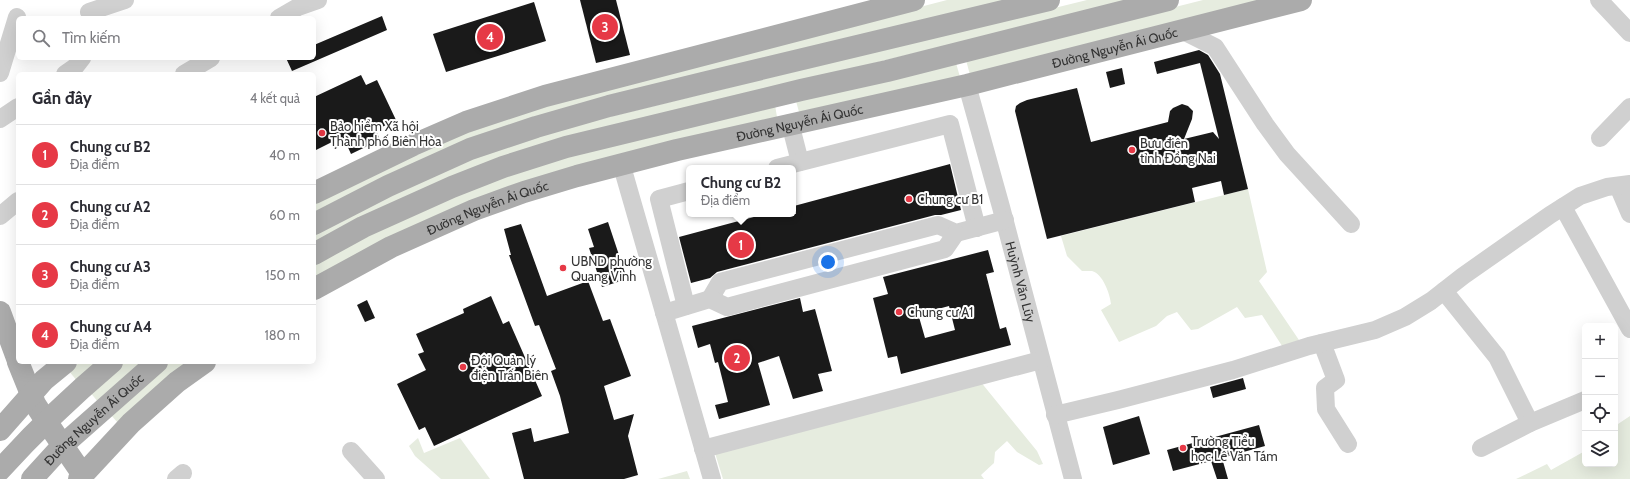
<!DOCTYPE html>
<html lang="vi">
<head>
<meta charset="utf-8">
<style>
  :root { --surface:#fff; --page:#f2f2f3; --text:#2b2b33; --muted:#7c7c81; --line:#e1e1e2; --accent:#e63946 }
  body { margin:0; font-family:Cabin,sans-serif; background:var(--page); color:var(--text) }
  .controls { position:absolute; right:12px; bottom:12px; display:grid; overflow:hidden; border-radius:6px; box-shadow:0 4px 16px #0002 }
  .controls button { width:36px; height:36px; display:grid; place-items:center; padding:0; border:0; border-bottom:1px solid var(--line); background:var(--surface); color:var(--text); font:20px sans-serif }
  .you { position:absolute; left:828px; top:262px; width:14px; height:14px; margin:-10px; border:3px solid #fff; border-radius:50%; background:#1a73e8; box-shadow:0 0 0 6px #1a73e833 }
  .badge { display:grid; place-items:center; width:26px; height:26px; border-radius:50%; background:var(--accent); color:#fff; font-size:13px; font-weight:700 }
  .pin { position:absolute; translate:-50% -50%; border:2px solid #fff; box-shadow:0 1px 4px #0006 }
  .popup { position:absolute; left:686px; top:165px; width:110px; height:52px; box-sizing:border-box; display:grid; place-content:center; border-radius:6px; background:var(--surface); filter:drop-shadow(0 1px 3px #0005); font-size:13px; white-space:nowrap; color:var(--muted) }
  .popup b { font-size:15px; color:var(--text) }
  .popup::after { content:''; position:absolute; left:50%; top:100%; margin-left:-8px; border:8px solid transparent; border-top-color:var(--surface) }
  .list { margin:0; padding:0; list-style:none }
  h2 { display:flex; justify-content:space-between; align-items:center; height:52px; margin:0; padding:0 16px; font-size:17px }
  h2 small { font-size:13px; font-weight:400; color:var(--muted) }
  .list li { display:grid; grid-template-columns:26px 1fr auto; gap:12px; align-items:center; box-sizing:border-box; height:60px; padding:0 16px; border-top:1px solid var(--line) }
  .list b { display:block; font-size:15px; white-space:nowrap }
  .list p { margin:0; font-size:13px; white-space:nowrap; color:var(--muted) }
  .list em { font-size:13px; font-style:normal; color:var(--muted) }
  .icon { flex:none; width:22px; height:22px; fill:none; stroke:currentColor; stroke-width:2; stroke-linecap:round; stroke-linejoin:round }
  .map { position:relative; flex:none; width:1630px; height:479px; overflow:hidden }
  .search { position:absolute; background:var(--surface); box-shadow:0 4px 16px #0002; left:16px; top:16px; width:300px; height:44px; display:flex; align-items:center; gap:10px; box-sizing:border-box; padding:0 14px; border-radius:6px; color:var(--muted); font-size:15px }
  .panel { position:absolute; background:var(--surface); box-shadow:0 4px 16px #0002; left:16px; top:72px; width:300px; height:292px; border-radius:6px }
  .map>svg:first-child { display:block }
</style>
</head>
<body>
<div class="map">
<svg width="1630" height="479" viewBox="0 0 1630 479">
  <rect width="100%" height="100%" fill="#fff"/>
  <g fill="#e6ecdf">
    <polygon points="947,0 1013,0 774,57 314,214 314,203 469,129 546,104"/>
    <polygon points="1087,0 1133,0 562,139 314,244 314,233 473,157 560,129"/>
    <polygon points="1203,0 1267,0 970,75 966,60"/>
    <polygon points="956,63 960,77 799,112 796,101"/>
    <polygon points="775,105 777,117 620,154 314,279 314,264 366,235 461,192 565,156"/>
    <path d="M1248 189 1267 272 1259 281 1301 343 1284 349 1262 315 1245 318 1237 307 1198 329 1191 330 1177 312 1167 316 1156 326 1119 342 1101 310 1111 304C1110 294 1103 274 1092 271 1089 271 1085 271 1082 271L1067 256 1061 236Z"/>
    <polygon points="80,362 99,362 77,381 69,371"/>
    <polygon points="125,362 144,362 98,402 90,392"/>
    <polygon points="170,362 191,362 119,424 110,414"/>
    <polygon points="980,381 1037,451 1043,464 1039,465 1017,452 1007,441 995,452 994,463 981,475 984,479 723,479 715,453"/>
    <polygon points="1630,416 1630,479 1516,479 1547,464 1551,470 1585,451 1585,464 1615,464 1615,426"/>
    <polygon points="418,438 424,453 460,438 490,479 441,479 415,456 409,446"/>
    <polygon points="687,471 690,479 658,479"/>
  </g>
  <g fill="#1a1a1a" fill-rule="evenodd">
    <polygon points="580,0 616,0 630,55 596,63"/>
    <polygon points="534,2 546,41 446,72 433,34"/>
    <polygon points="382,16 387,30 292,71 286,58 314,58 314,45"/>
    <polygon points="1199,50 1208,55 1220,74 1248,189 1224,195 1221,181 1192,188 1195,202 1047,239 1015,111 1016,106 1020,103 1027,100 1077,88 1091,142 1168,122 1170,111 1173,108 1182,104 1188,106 1193,111 1192,119 1184,139 1213,132 1219,139 1200,63 1157,74 1154,62"/>
    <polygon points="1122,68 1125,84 1110,88 1106,72"/>
    <polygon points="361,75 366,85 377,80 396,120 376,130 380,140 351,154 346,143 335,149 332,142 314,151 314,97"/>
    <polygon points="950,164 961,210 941,215 935,215 717,272 710,278 691,283 679,237 765,214 796,214 794,206"/>
    <polygon points="608,222 627,279 602,287 589,248 594,247 588,229"/>
    <polygon points="521,224 547,296 588,281 603,321 610,319 631,376 604,386 614,420 634,414 628,436 638,475 624,479 524,479 512,433 531,428 534,442 569,433 560,396 551,371 556,369 539,325 535,326 509,255 511,255 504,229"/>
    <path d="M988 250 994 272 986 274 1000 329 1006 327 1011 345 901 374 897 356 888 358 873 298 888 294 883 277ZM949 306 955 330 925 338 919 317 923 315V313Z"/>
    <polygon points="491,296 503,324 509,321 542,396 434,446 425,427 419,430 397,384 426,370 418,354 424,352 416,334 464,313 463,309"/>
    <polygon points="800,298 803,312 815,309 832,371 818,374 823,391 793,399 779,356 758,363 770,405 719,419 715,405 728,402 718,362 715,363 710,344 698,348 692,326"/>
    <polygon points="367,300 375,318 365,322 357,305"/>
    <polygon points="1243,378 1246,389 1213,398 1210,387"/>
    <polygon points="1139,416 1150,454 1113,465 1103,427"/>
    <polygon points="1259,425 1265,446 1222,458 1228,479 1217,479 1211,461 1173,471 1167,450"/>
  </g>
  <g fill="none" stroke-linecap="round" stroke-linejoin="round">
    <g stroke="#d0d0d0" stroke-width="18">
      <polyline points="1599,0 1630,33"/>
      <polyline points="89,12 125,0"/>
      <polyline points="279,18 298,7 318,0"/>
      <polyline points="1183,31 1215,47 1265,124 1287,154 1351,224"/>
      <polyline points="0,73 17,17"/>
      <polyline points="65,74 75,67 82,58"/>
      <polyline points="184,74 211,58"/>
      <path id="s1" d="M967 85 1001 207 1073 479"/>
      <polyline points="0,119 18,107"/>
      <polyline points="790,123 800,162"/>
      <polyline points="1600,138 1630,107"/>
      <polyline points="621,163 712,479"/>
      <polyline points="777,168 950,124 977,228"/>
      <polyline points="1618,186 1630,214"/>
      <polyline points="1563,207 1630,329"/>
      <polyline points="0,216 18,201"/>
      <polyline points="1444,291 1497,357 1530,423"/>
      <polyline points="710,299 720,282 938,225 956,233 1005,220"/>
      <polyline points="686,306 659,199 689,191"/>
      <polyline points="664,313 710,299 727,307 945,249 956,233"/>
      <polyline points="1322,343 1336,380 1325,388 1326,409 1348,444"/>
      <polyline points="1055,415 1118,400 1233,370 1309,346 1375,330 1405,317 1431,301 1463,276 1550,215 1580,196 1607,187 1630,184"/>
      <polyline points="1481,448 1530,423 1585,400"/>
      <polyline points="703,449 1041,360"/>
      <polyline points="351,451 376,479"/>
      <polyline points="176,479 183,473"/>
    </g>
    <g stroke="#ababab" stroke-width="22">
      <polyline points="314,193 413,145 466,122 545,96 914,0"/>
      <polyline points="314,224 388,186 470,149 536,127 609,106 707,82 1049,0"/>
      <polyline points="314,254 363,227 452,187 503,167 566,147 801,90 887,71 1168,0"/>
      <path id="s2" d="M314 289 391 247 474 210 524 192 577 176 677 150 967 85 1301 0"/>
      <polyline points="0,312 18,361"/>
      <polyline points="18,362 35,404 46,421 83,475"/>
      <polyline points="0,430 44,380 66,362"/>
      <path d="M0 470C35 431 72 396 112 362"/>
      <path id="s3" d="M32 479 63 445 157 362"/>
      <polyline points="79,479 131,423 177,382 205,362"/>
    </g>
  </g>
  <g fill="#e63946" stroke="#fff" stroke-width="1.5">
    <circle cx="322" cy="133" r="4"/>
    <circle cx="1132" cy="150" r="4"/>
    <circle cx="909" cy="199" r="4"/>
    <circle cx="563" cy="268" r="4"/>
    <circle cx="899" cy="312" r="4"/>
    <circle cx="463" cy="367" r="4"/>
    <circle cx="1183" cy="448" r="4"/>
  </g>
  <g text-anchor="middle" dominant-baseline="central" stroke-width="4" stroke-linejoin="round" paint-order="stroke">
    <g font-size="13" fill="#333" stroke="#fff">
      <text stroke="none"><textPath href="#s2" startOffset="840">Đường Nguyễn Ái Quốc</textPath></text>
      <text stroke="none"><textPath href="#s2" startOffset="516">Đường Nguyễn Ái Quốc</textPath></text>
      <text stroke="none"><textPath href="#s2" startOffset="192">Đường Nguyễn Ái Quốc</textPath></text>
      <text stroke="none"><textPath href="#s1" startOffset="204">Huỳnh Văn Lũy</textPath></text>
      <text stroke="none"><textPath href="#s3" startOffset="86">Đường Nguyễn Ái Quốc</textPath></text>
    </g>
    <g font-size="13" fill="#333" stroke="#fff" text-anchor="start">
      <text x="330" y="126">Bảo hiểm Xã hội<tspan x="330" dy="15">Thành phố Biên Hòa</tspan></text>
      <text x="1140" y="143">Bưu điện<tspan x="1140" dy="15">tỉnh Đồng Nai</tspan></text>
      <text x="917" y="199">Chung cư B1</text>
      <text x="571" y="261">UBND phường<tspan x="571" dy="15">Quang Vinh</tspan></text>
      <text x="907" y="312">Chung cư A1</text>
      <text x="471" y="360">Đội Quản lý<tspan x="471" dy="15">điện Trấn Biên</tspan></text>
      <text x="1191" y="441">Trường Tiểu<tspan x="1191" dy="15">học Lê Văn Tám</tspan></text>
    </g>
  </g>
</svg>
<div class="controls">
<button>+</button>
<button>−</button>
<button><svg class="icon" aria-label="locate" viewBox="0 0 24 24"><circle cx="12" cy="12" r="6"/><path d="M12 2v4M12 18v4M2 12h4M18 12h4"/></svg></button>
<button><svg class="icon" aria-label="layers" viewBox="0 0 24 24"><path d="M12 4l9 5-9 5-9-5zM3 14l9 5 9-5"/></svg></button>
</div>
<div class="you"></div>
<div class="pin badge" style="left:741px;top:245px">1</div>
<div class="popup"><b>Chung cư B2</b>Địa điểm</div>
<div class="pin badge" style="left:737px;top:358px">2</div>
<div class="pin badge" style="left:605px;top:27px">3</div>
<div class="pin badge" style="left:490px;top:37px">4</div>
<div class="search"><svg class="icon" aria-label="search" viewBox="0 0 24 24"><circle cx="10" cy="10" r="6"/><path d="M15 15l6 6"/></svg>Tìm kiếm</div>
<section class="panel">
<h2>Gần đây<small>4 kết quả</small></h2>
<ul class="list">
<li><span class="badge">1</span><div><b>Chung cư B2</b><p>Địa điểm</p></div><em>40 m</em></li>
<li><span class="badge">2</span><div><b>Chung cư A2</b><p>Địa điểm</p></div><em>60 m</em></li>
<li><span class="badge">3</span><div><b>Chung cư A3</b><p>Địa điểm</p></div><em>150 m</em></li>
<li><span class="badge">4</span><div><b>Chung cư A4</b><p>Địa điểm</p></div><em>180 m</em></li>
</ul>
</section>
</div>
</body>
</html>
